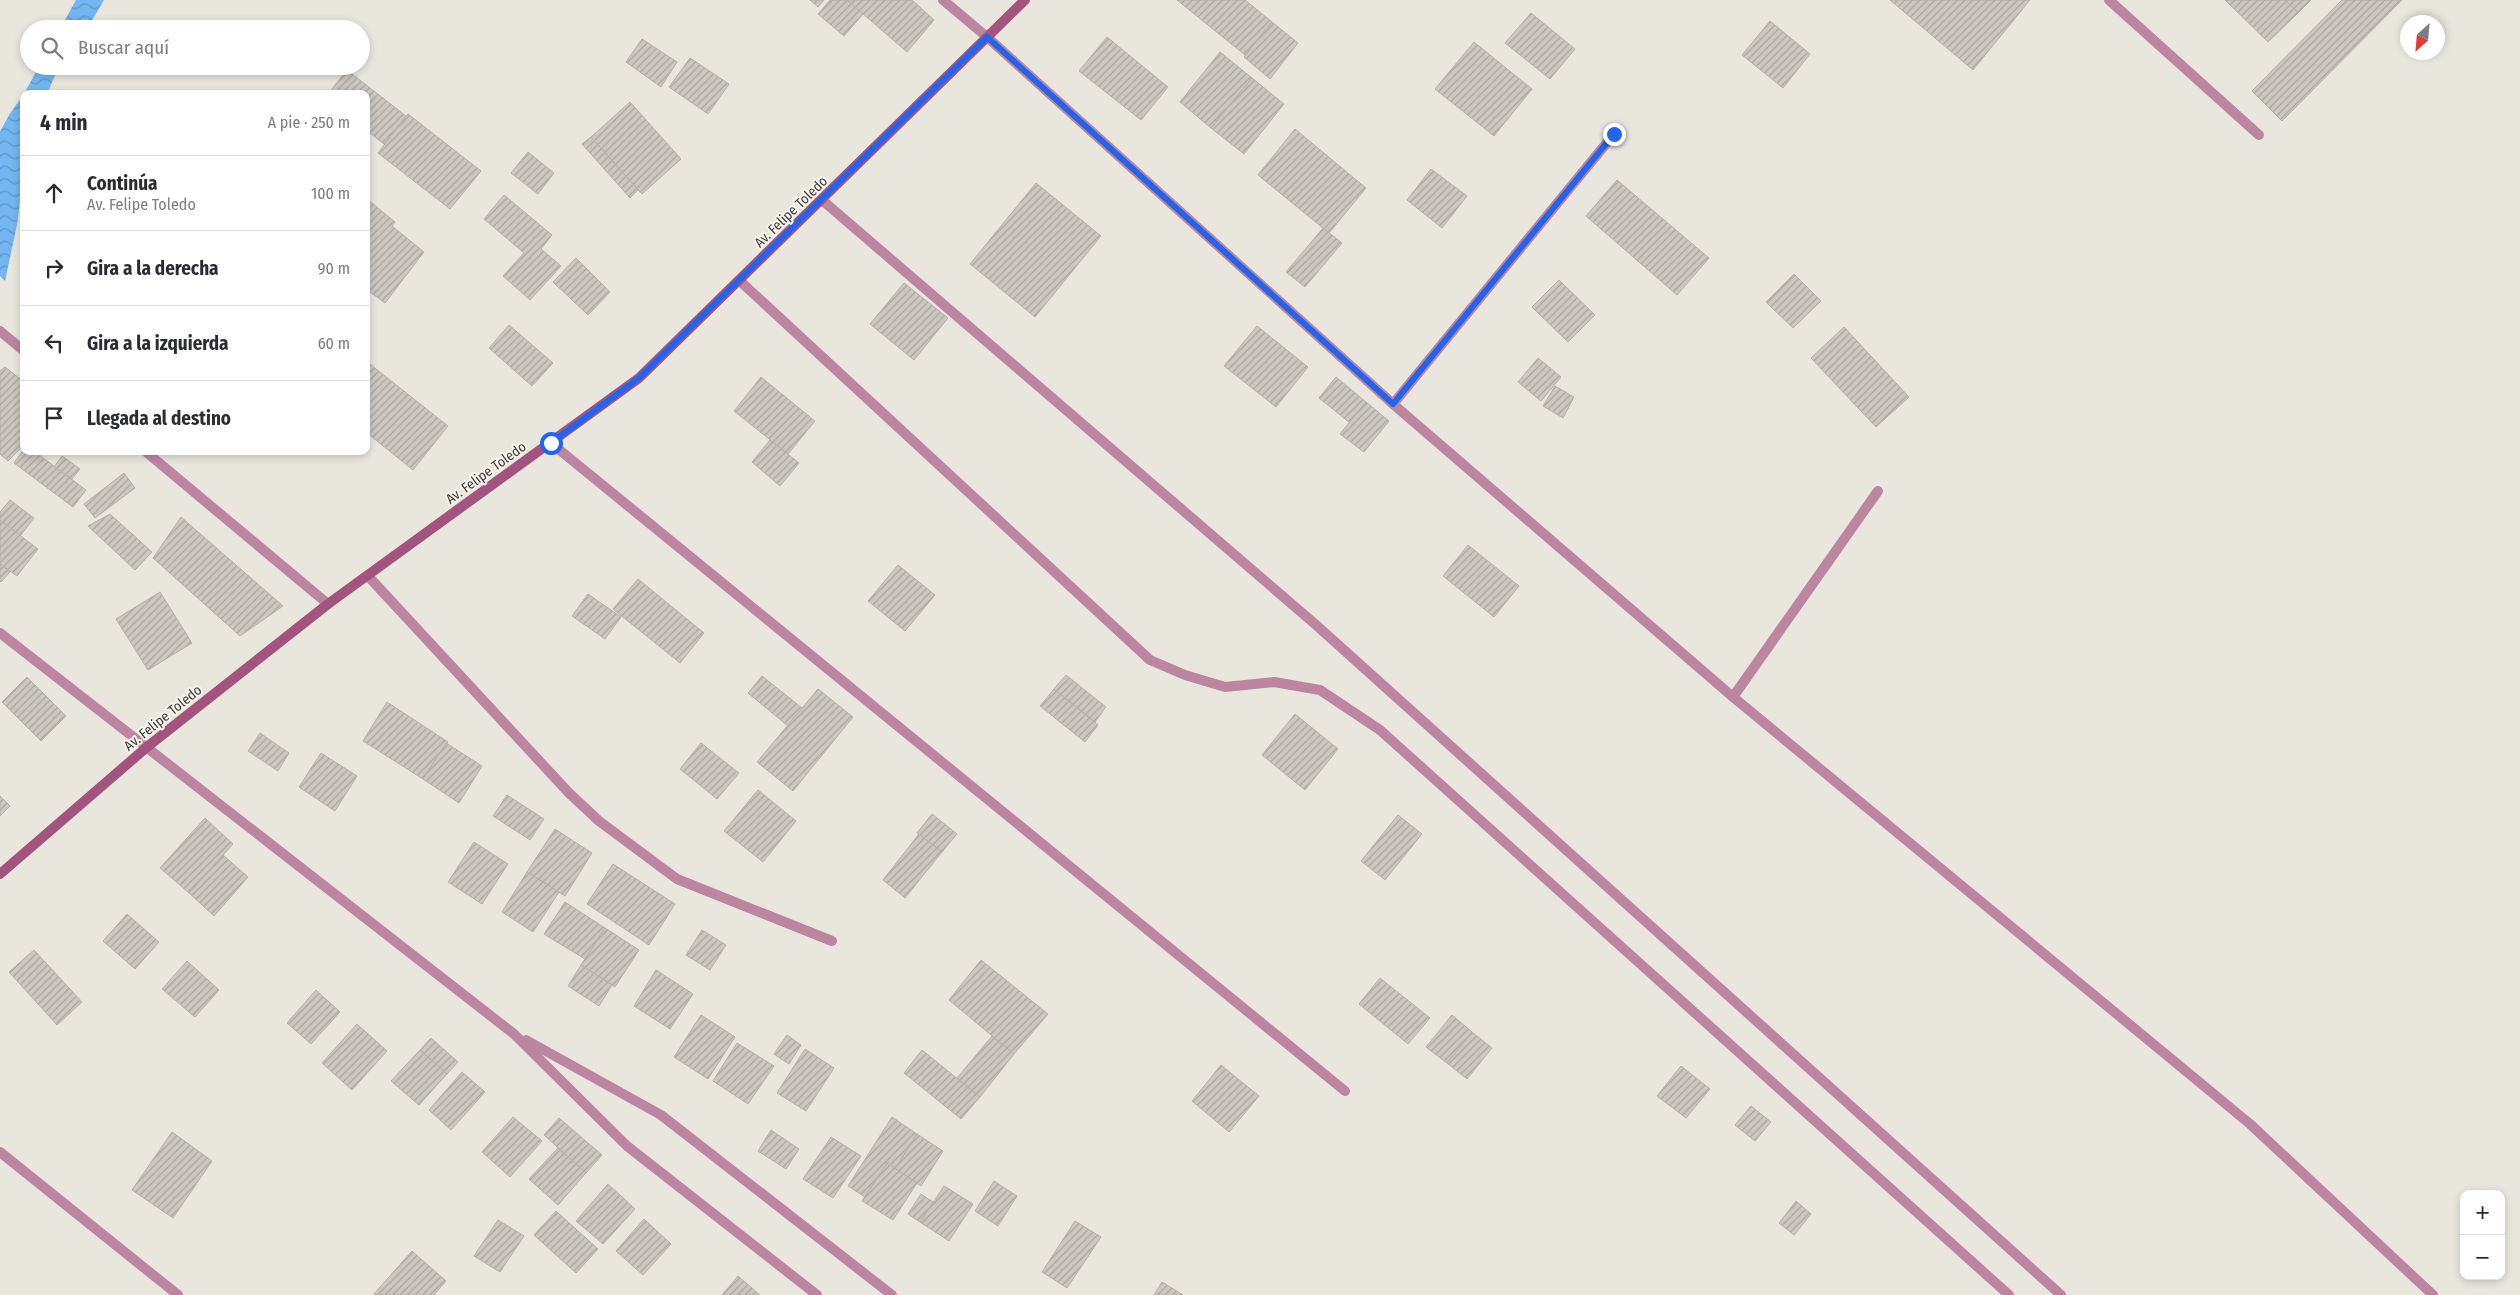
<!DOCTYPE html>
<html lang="es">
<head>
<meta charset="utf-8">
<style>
  :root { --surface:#fff; --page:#f7f7f7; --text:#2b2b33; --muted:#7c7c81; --line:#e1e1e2 }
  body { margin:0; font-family:"Fira Sans Condensed",sans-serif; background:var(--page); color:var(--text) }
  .controls { position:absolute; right:15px; bottom:15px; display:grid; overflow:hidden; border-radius:10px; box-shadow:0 2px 8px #0003 }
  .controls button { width:45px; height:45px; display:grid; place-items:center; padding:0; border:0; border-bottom:1px solid var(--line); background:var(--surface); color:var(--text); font:25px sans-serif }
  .compass { position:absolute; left:2400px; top:15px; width:45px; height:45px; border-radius:50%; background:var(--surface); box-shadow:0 2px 8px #0003; rotate:206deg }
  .stop { position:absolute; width:15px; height:15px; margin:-11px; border:4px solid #2563eb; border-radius:50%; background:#fff }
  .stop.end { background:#2563eb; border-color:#fff; box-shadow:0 1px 5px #0008 }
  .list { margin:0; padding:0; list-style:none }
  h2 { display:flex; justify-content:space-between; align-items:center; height:65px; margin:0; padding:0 20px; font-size:21px }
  h2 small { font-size:16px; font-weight:400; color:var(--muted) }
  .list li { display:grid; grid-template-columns:32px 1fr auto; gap:15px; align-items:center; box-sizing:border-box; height:75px; padding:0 20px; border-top:1px solid var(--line) }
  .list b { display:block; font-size:19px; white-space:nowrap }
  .list p { margin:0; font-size:16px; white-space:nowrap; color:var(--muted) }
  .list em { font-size:16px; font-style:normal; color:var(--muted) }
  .icon { flex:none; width:28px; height:28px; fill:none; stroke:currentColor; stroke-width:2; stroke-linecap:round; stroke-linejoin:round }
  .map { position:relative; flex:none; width:2520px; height:1295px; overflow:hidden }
  .search { position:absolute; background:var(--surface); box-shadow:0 2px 8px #0003; left:20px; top:20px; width:350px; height:55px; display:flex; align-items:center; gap:12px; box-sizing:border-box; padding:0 18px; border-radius:28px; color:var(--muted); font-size:19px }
  .panel { position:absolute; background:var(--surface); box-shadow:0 2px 8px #0003; left:20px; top:90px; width:350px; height:365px; border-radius:10px }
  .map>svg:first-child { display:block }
</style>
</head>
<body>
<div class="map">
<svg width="2520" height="1295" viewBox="0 0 2520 1295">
  <defs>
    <pattern id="water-waves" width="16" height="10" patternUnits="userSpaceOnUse" patternTransform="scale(1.25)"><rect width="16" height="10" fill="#73b6f1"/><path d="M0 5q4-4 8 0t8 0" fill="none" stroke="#6095c4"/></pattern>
    <pattern id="building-hatch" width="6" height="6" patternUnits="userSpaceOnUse" patternTransform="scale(1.25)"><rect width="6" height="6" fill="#ccc8c1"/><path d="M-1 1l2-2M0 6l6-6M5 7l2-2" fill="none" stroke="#a7a49e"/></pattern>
  </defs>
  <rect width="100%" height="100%" fill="#e9e6de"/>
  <g fill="url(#water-waves)">
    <polygon points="76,0 104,0 91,22 84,29 60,29"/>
    <polygon points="39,66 59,66 47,94 24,94"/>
    <polygon points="24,94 24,169 17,225 5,281 0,276 0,132 9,115"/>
  </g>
  <g fill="url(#building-hatch)" stroke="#b2afa8">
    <polygon points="810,0 824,0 818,7"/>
    <polygon points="830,0 847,0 863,14 844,36 818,14"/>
    <polygon points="847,0 912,0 934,20 907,52"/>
    <polygon points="1177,0 1245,0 1272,22 1245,55"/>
    <polygon points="1890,0 2030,0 1973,70"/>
    <polygon points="2225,0 2285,0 2298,13 2268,42"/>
    <polygon points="2285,0 2311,0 2298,13"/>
    <polygon points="2342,0 2402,0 2282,121 2252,91"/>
    <polygon points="1531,13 1575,49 1550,79 1505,43"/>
    <polygon points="1770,21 1810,54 1783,88 1742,55"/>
    <polygon points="1272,22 1298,43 1270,79 1244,57"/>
    <polygon points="1107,37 1168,87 1141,120 1079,71"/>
    <polygon points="642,39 677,62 661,87 626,62"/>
    <polygon points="1474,42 1532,89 1494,136 1435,89"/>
    <polygon points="1220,52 1252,78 1211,128 1180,102"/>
    <polygon points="690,58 729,84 708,114 669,87"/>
    <polygon points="347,70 406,116 384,144 366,130 366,94 328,94"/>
    <polygon points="1252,78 1284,104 1244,154 1211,128"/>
    <polygon points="630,102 681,159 642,194 591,137"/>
    <polygon points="408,114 481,171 450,209 378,153"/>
    <polygon points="1295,129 1366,188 1329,233 1258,175"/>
    <polygon points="591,137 638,190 630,198 582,144"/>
    <polygon points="528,152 554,173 538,194 511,173"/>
    <polygon points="1431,169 1467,196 1442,228 1407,200"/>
    <polygon points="1617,180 1709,258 1677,295 1586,216"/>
    <polygon points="1036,183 1101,236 1035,317 970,264"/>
    <polygon points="504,195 552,235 541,249 561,266 530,300 503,276 524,253 484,219"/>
    <polygon points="367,199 395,222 392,226 424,252 385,303 366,289"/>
    <polygon points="1323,228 1342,243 1305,287 1286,272"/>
    <polygon points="576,258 610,292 588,315 553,282"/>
    <polygon points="1794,274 1821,301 1793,328 1766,302"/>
    <polygon points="1559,280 1595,315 1568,342 1532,307"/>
    <polygon points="904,283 948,318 914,360 870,324"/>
    <polygon points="509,325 553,363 532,386 489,348"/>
    <polygon points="1257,326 1308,367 1276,407 1224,366"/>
    <polygon points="1844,327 1909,397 1876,427 1811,358"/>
    <polygon points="1538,358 1561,377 1541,401 1518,382"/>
    <polygon points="366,361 448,426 413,470 366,432"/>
    <polygon points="5,367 24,382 24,445 8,461 0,454 0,371"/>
    <polygon points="761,377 815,421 788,454 734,411"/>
    <polygon points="1336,377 1366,402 1350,423 1319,398"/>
    <polygon points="1555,386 1574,397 1563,418 1543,406"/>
    <polygon points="1366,402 1389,421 1364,452 1340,434"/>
    <polygon points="770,440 799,463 780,486 752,462"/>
    <polygon points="24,449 24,451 34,451 86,490 73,507 14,463"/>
    <polygon points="62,456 80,469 72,479 54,467"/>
    <polygon points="124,473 135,488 95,518 84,504"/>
    <polygon points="10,500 34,518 20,536 0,520 0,512"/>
    <polygon points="110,514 152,552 135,570 88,526"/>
    <polygon points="181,517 283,606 240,636 153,558"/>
    <polygon points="0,520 38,549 17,576 0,564"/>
    <polygon points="1468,545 1519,586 1494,617 1443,576"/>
    <polygon points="0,564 10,572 1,582 0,581"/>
    <polygon points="898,565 935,595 905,631 868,601"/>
    <polygon points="638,579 704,633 680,663 613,609"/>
    <polygon points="160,592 192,643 148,670 116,619"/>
    <polygon points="588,594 621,617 605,639 572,616"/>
    <polygon points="1066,675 1106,707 1095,722 1054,689"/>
    <polygon points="762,676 802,708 788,726 748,693"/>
    <polygon points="27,677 66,716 41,741 2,702"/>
    <polygon points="818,689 853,717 793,791 757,762"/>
    <polygon points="1054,689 1098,725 1085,742 1040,706"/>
    <polygon points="387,702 448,742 423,779 363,741"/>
    <polygon points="1295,714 1338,749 1305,790 1262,755"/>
    <polygon points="260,733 289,753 278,771 248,751"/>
    <polygon points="446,743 482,766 459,803 423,779"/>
    <polygon points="701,743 739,773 717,799 680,769"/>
    <polygon points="321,753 357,776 335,811 299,787"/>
    <polygon points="758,790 796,821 763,862 724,831"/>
    <polygon points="507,795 544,819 530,840 493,816"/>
    <polygon points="0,796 10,806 0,816"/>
    <polygon points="932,814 957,834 942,852 917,833"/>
    <polygon points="1398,815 1422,834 1385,880 1361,861"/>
    <polygon points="205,818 233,844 189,893 160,868"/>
    <polygon points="555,829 592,853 565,896 527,872"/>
    <polygon points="919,834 942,852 905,898 883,880"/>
    <polygon points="474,842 508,864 482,904 448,882"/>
    <polygon points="223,855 248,877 214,916 189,893"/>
    <polygon points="613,864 675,904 649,945 587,904"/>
    <polygon points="527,872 559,892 533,932 502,912"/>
    <polygon points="565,902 605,928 585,959 544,934"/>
    <polygon points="127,914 159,942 135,969 103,941"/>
    <polygon points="605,928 639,950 615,987 581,965"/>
    <polygon points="702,930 726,945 710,970 686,955"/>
    <polygon points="34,950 82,1002 57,1025 9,972"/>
    <polygon points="981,960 1048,1014 1014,1054 949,1000"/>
    <polygon points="187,961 219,990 195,1017 162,989"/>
    <polygon points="581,965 612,985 599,1006 568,986"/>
    <polygon points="656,970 693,994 670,1029 634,1006"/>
    <polygon points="1380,978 1430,1018 1408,1044 1359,1004"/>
    <polygon points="316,990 340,1012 311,1044 287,1023"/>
    <polygon points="701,1015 735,1037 708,1079 674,1057"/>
    <polygon points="1452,1015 1472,1032 1447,1063 1426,1047"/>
    <polygon points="357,1024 387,1051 352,1090 322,1063"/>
    <polygon points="1472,1032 1492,1048 1467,1079 1447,1063"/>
    <polygon points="787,1035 801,1045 789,1064 774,1054"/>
    <polygon points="992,1036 1014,1054 980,1097 957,1078"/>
    <polygon points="431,1038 458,1062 447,1074 420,1050"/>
    <polygon points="737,1043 774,1066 748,1104 713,1081"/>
    <polygon points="805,1049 834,1068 806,1111 777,1093"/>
    <polygon points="420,1050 447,1074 419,1105 391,1081"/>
    <polygon points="922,1050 980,1097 961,1119 904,1073"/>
    <polygon points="1221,1065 1259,1096 1229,1132 1192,1101"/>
    <polygon points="1681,1066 1710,1089 1686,1118 1657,1096"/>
    <polygon points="462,1072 485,1092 451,1130 429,1110"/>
    <polygon points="1751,1106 1771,1122 1755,1141 1735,1125"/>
    <polygon points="513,1117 542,1141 510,1177 482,1152"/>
    <polygon points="892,1117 917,1134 896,1168 888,1162 865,1197 848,1186"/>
    <polygon points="559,1118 602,1155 586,1173 544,1135"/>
    <polygon points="771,1130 799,1149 786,1169 758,1151"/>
    <polygon points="172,1132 212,1161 173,1218 132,1190"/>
    <polygon points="917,1134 943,1151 921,1186 895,1169"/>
    <polygon points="831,1137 861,1156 833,1198 803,1179"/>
    <polygon points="558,1148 586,1173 558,1205 529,1179"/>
    <polygon points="887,1163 917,1183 893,1220 862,1201"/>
    <polygon points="994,1181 1017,1196 998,1226 975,1211"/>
    <polygon points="608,1184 635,1209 603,1244 576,1221"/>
    <polygon points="944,1186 973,1204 949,1241 920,1222"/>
    <polygon points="921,1194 933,1202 920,1222 908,1214"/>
    <polygon points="1796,1201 1811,1214 1794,1235 1779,1223"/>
    <polygon points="556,1211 598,1249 576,1273 534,1235"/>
    <polygon points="644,1219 671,1244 643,1275 616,1251"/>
    <polygon points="498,1220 524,1236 500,1272 474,1256"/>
    <polygon points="1075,1221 1101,1237 1067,1288 1042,1272"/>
    <polygon points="412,1251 446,1281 434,1295 373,1295"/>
    <polygon points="738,1276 760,1295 722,1295"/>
    <polygon points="1162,1282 1183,1295 1154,1295"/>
  </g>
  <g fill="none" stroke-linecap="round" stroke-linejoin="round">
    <g stroke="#bc85a0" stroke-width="10">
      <polyline points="2109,0 2259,135"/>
      <polyline points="551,443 1345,1091"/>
      <polyline points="368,576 569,793 599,821 677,879 832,941"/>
    </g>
    <g stroke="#bc85a0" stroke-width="10">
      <polyline points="943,0 987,37 1393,404 1733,697 2250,1124 2433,1295"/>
      <polyline points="822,200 1315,624 2061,1295"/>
      <polyline points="740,281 1150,660 1185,675 1225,687 1274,682 1320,690 1380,730 2009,1295"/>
      <polyline points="0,331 24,351"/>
      <polyline points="1393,404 1614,134"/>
      <polyline points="145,451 328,604"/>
      <polyline points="0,633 514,1034 627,1146 817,1295"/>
      <polyline points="1733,697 1878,491"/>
      <polyline points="526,1040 661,1115 892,1295"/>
      <polyline points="0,1152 178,1295"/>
    </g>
    <polyline stroke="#a3547e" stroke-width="10" points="0,874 147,747 328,604 639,378 1025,0"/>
  </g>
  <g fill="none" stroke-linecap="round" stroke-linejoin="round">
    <polyline stroke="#2563eb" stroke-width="6" points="551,443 639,378 987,37 1393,404 1614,134"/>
  </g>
  <g text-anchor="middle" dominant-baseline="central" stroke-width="4" stroke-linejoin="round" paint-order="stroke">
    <g font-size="14" fill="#3d3c39" stroke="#f6f3ec">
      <text transform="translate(791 212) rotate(-44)">Av. Felipe Toledo</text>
      <text transform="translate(486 473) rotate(-36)">Av. Felipe Toledo</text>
      <text transform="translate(163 718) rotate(-39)">Av. Felipe Toledo</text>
    </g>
  </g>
</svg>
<div class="controls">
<button>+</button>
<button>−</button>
</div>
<svg class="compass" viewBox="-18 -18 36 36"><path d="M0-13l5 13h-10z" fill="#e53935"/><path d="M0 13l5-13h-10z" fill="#7c7c81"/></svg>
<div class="stop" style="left:551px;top:443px"></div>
<div class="stop end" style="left:1614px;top:134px"></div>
<div class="search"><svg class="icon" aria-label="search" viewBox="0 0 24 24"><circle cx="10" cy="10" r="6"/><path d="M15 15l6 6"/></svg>Buscar aquí</div>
<section class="panel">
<h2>4 min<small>A pie · 250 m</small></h2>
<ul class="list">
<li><svg class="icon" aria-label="ahead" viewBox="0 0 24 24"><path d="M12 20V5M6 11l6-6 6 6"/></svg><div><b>Continúa</b><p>Av. Felipe Toledo</p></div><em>100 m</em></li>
<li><svg class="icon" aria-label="right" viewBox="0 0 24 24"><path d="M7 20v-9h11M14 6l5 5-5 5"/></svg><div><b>Gira a la derecha</b></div><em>90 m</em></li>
<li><svg class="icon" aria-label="left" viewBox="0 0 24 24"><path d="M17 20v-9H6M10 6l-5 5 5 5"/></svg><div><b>Gira a la izquierda</b></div><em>60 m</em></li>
<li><svg class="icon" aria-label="arrive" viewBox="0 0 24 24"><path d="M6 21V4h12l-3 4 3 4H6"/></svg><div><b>Llegada al destino</b></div></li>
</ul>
</section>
</div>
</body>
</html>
